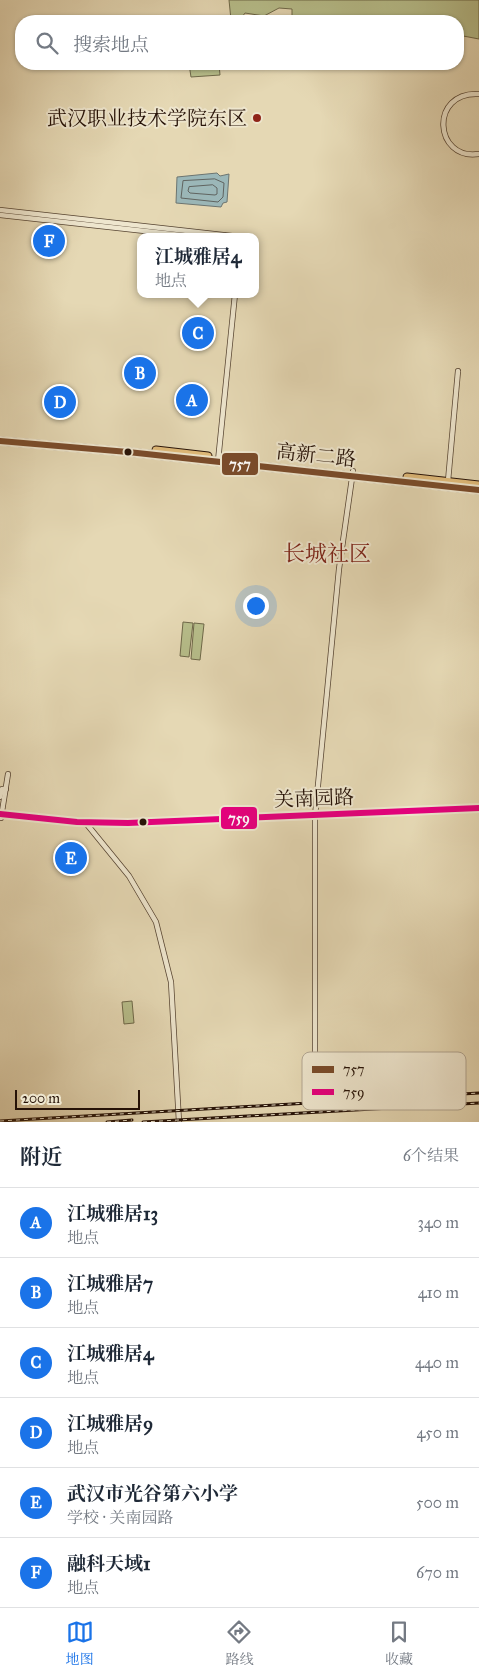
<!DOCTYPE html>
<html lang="zh">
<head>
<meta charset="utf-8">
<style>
  :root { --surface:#fff; --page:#f6f6f7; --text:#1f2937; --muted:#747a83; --line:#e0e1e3; --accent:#1a73e8 }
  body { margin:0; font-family:"IM FELL Great Primer","Noto Serif SC",serif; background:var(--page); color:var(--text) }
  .scale { position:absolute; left:15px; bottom:12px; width:125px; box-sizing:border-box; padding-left:5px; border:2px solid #261207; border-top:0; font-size:14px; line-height:18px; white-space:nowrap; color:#261207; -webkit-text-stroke:4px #eee6ce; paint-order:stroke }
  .you { position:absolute; left:255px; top:605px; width:18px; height:18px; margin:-12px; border:4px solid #fff; border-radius:50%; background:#1a73e8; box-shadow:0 0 0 8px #1a73e833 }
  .badge { display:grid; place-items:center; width:32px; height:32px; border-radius:50%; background:var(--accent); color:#fff; font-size:16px; font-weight:700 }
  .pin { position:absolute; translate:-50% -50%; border:2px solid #fff; box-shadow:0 1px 5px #0006 }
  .popup { position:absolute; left:137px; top:233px; width:122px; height:65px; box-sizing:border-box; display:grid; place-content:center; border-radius:10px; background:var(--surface); filter:drop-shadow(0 1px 4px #0005); font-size:16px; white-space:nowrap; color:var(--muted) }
  .popup b { font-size:19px; color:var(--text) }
  .popup::after { content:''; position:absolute; left:50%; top:100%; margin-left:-10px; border:10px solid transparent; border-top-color:var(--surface) }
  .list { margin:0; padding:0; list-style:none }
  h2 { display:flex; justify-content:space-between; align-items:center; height:65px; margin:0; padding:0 20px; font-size:21px }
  h2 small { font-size:16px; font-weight:400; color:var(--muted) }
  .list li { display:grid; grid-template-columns:32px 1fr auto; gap:15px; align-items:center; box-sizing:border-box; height:70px; padding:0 20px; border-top:1px solid var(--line) }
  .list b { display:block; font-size:19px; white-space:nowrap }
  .list p { margin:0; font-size:16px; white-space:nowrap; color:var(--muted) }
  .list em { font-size:16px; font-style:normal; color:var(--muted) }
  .icon { flex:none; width:28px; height:28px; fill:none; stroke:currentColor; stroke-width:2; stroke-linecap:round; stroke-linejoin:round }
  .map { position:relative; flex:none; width:479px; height:1122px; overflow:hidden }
  .search { position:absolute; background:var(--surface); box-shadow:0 1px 4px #0004; left:15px; right:15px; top:15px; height:55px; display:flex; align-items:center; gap:12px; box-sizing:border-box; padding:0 18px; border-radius:20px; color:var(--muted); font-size:19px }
  .sheet { height:485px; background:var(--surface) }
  nav { display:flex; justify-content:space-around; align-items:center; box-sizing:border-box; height:70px; border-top:1px solid var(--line); background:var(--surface); font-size:14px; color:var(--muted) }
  nav a { display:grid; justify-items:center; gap:2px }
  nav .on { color:var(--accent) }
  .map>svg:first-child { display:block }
</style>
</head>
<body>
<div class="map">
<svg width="479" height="1122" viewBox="0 0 479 1122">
  <rect width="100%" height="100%" fill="#e5d8b4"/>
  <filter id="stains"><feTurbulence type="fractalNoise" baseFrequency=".004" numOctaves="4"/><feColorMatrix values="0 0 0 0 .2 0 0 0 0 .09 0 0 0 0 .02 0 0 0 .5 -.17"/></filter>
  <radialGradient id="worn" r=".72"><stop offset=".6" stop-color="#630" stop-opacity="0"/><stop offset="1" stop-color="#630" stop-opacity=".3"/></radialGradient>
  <g fill="#b7be8b" stroke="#6e6849">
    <polygon points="229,0 479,0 479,39 458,35 458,21 292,21 292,9 279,8 264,16 245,13 239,21 231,20"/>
    <polygon points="189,64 219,64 220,75 191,77"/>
    <polygon points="183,622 193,623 189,657 180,656"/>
    <polygon points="194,623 204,624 200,660 191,659"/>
    <polygon points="132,1001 134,1023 124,1024 122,1002"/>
  </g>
  <polygon fill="#9bb7b8" stroke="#6c7571" points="217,173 220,176 229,174 227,202 223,203 221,207 176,203 177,177"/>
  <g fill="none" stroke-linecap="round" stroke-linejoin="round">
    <g stroke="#606460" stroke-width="1">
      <polygon points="215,179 224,183 223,197 218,202 181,198 183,181"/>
      <polygon points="213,185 217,188 217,194 215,195 190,193 188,191 189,187"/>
    </g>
    <defs>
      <g id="street">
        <path d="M479 94C429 91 434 161 479 154"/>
        <polyline points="0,210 241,237"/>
        <polyline points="0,215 199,237"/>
        <polyline points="218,461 235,294"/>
        <polyline points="448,481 458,371"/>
        <polyline points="0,797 2,789 6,789"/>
        <polyline points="1,818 8,774"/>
        <polyline points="85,822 129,876 156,922 171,982 179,1122"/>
        <polyline points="315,1075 315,816 339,569 353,471"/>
      </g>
      <polyline id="secondary" points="0,814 77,822 128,823 479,808"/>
      <g id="primary">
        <polyline points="0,441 128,452 479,490"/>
        <polyline points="156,450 208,456"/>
        <polyline points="407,477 479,485"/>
      </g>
    </defs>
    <use href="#street" stroke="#564432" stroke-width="6"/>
    <use href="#secondary" stroke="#261207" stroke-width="8"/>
    <use href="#primary" stroke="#261207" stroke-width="9"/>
    <use href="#street" stroke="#eee6ce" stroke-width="4.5"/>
    <use href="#secondary" stroke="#eee6ce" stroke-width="6"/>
    <use href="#primary" stroke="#e2bc7a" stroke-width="7"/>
    <defs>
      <g id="rail">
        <polyline points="0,1121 479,1093"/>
        <polyline points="107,1122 132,1120"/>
        <polyline points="143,1122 479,1103"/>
      </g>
    </defs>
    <use href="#rail" stroke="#261207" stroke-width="3"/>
    <use href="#rail" stroke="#eee6ce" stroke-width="1" stroke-dasharray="4" stroke-linecap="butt"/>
    <defs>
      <polyline id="bus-1" points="0,441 128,452 479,490"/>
      <polyline id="bus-2" points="0,814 77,822 128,823 479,808"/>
    </defs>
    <use href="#bus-1" stroke="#eee6ce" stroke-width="10"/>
    <use href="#bus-2" stroke="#eee6ce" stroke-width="10"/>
    <use href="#bus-1" stroke="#7a4b2a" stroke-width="6"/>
    <use href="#bus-2" stroke="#e5007d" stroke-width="6"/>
  </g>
  <circle fill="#8f2418" stroke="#eee6ce" stroke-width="2" cx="257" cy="118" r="5"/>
  <g fill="#261207" stroke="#eee6ce" stroke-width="2">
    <circle cx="128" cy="452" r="4.5"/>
    <circle cx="143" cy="822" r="4.5"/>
  </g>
  <g text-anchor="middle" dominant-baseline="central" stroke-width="4" stroke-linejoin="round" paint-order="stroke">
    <g font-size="20" fill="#261207" stroke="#eee6ce" text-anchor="end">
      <text x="247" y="118">武汉职业技术学院东区</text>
    </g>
    <g font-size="20" fill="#261207" stroke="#eee6ce">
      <text transform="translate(316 455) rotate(6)">高新二路</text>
      <text transform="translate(314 798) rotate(-2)">关南园路</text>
    </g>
    <g font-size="22" fill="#7a1f14" stroke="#eee6ce">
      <text x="327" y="553">长城社区</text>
    </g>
  </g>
  <rect x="302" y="1052" width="164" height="58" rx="8" fill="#eee6ce" stroke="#b2a692" stroke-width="1"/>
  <rect x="312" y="1066" width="22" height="7" fill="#7a4b2a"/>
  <rect x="312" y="1089" width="22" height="6" fill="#e5007d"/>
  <g font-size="14" fill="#261207">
    <text x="343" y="1074">757</text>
    <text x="343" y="1097">759</text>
  </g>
  <g stroke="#eee6ce" stroke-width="2">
    <rect x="221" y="452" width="38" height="24" rx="5" fill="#7a4b2a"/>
    <rect x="220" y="806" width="38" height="24" rx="5" fill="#e5007d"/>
  </g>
  <g font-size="14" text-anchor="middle" font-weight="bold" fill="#fff">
    <text x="240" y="469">757</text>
    <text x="239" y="823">759</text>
  </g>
  <rect width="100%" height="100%" filter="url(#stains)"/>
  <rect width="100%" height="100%" fill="url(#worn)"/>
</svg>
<div class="scale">200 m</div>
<div class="you"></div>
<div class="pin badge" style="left:192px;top:400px">A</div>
<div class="pin badge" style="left:140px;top:373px">B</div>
<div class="pin badge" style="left:198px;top:333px">C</div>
<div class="popup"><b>江城雅居4</b>地点</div>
<div class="pin badge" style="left:60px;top:402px">D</div>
<div class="pin badge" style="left:71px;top:858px">E</div>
<div class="pin badge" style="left:49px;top:241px">F</div>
<div class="search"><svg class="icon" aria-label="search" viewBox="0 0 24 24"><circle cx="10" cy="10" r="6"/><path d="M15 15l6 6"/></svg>搜索地点</div>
</div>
<section class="sheet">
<h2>附近<small>6个结果</small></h2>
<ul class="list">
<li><span class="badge">A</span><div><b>江城雅居13</b><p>地点</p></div><em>340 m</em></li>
<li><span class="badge">B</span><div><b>江城雅居7</b><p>地点</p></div><em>410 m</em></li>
<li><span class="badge">C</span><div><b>江城雅居4</b><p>地点</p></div><em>440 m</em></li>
<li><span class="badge">D</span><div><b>江城雅居9</b><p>地点</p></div><em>450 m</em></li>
<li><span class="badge">E</span><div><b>武汉市光谷第六小学</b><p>学校 · 关南园路</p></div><em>500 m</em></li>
<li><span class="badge">F</span><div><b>融科天域1</b><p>地点</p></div><em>670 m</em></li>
</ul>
</section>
<nav>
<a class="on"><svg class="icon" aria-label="map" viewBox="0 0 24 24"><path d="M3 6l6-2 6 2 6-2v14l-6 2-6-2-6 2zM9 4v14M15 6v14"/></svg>地图</a>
<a><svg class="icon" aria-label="directions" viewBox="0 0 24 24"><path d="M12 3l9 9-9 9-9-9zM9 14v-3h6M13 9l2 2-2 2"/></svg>路线</a>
<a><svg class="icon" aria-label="saved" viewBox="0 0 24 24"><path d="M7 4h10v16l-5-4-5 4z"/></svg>收藏</a>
</nav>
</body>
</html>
